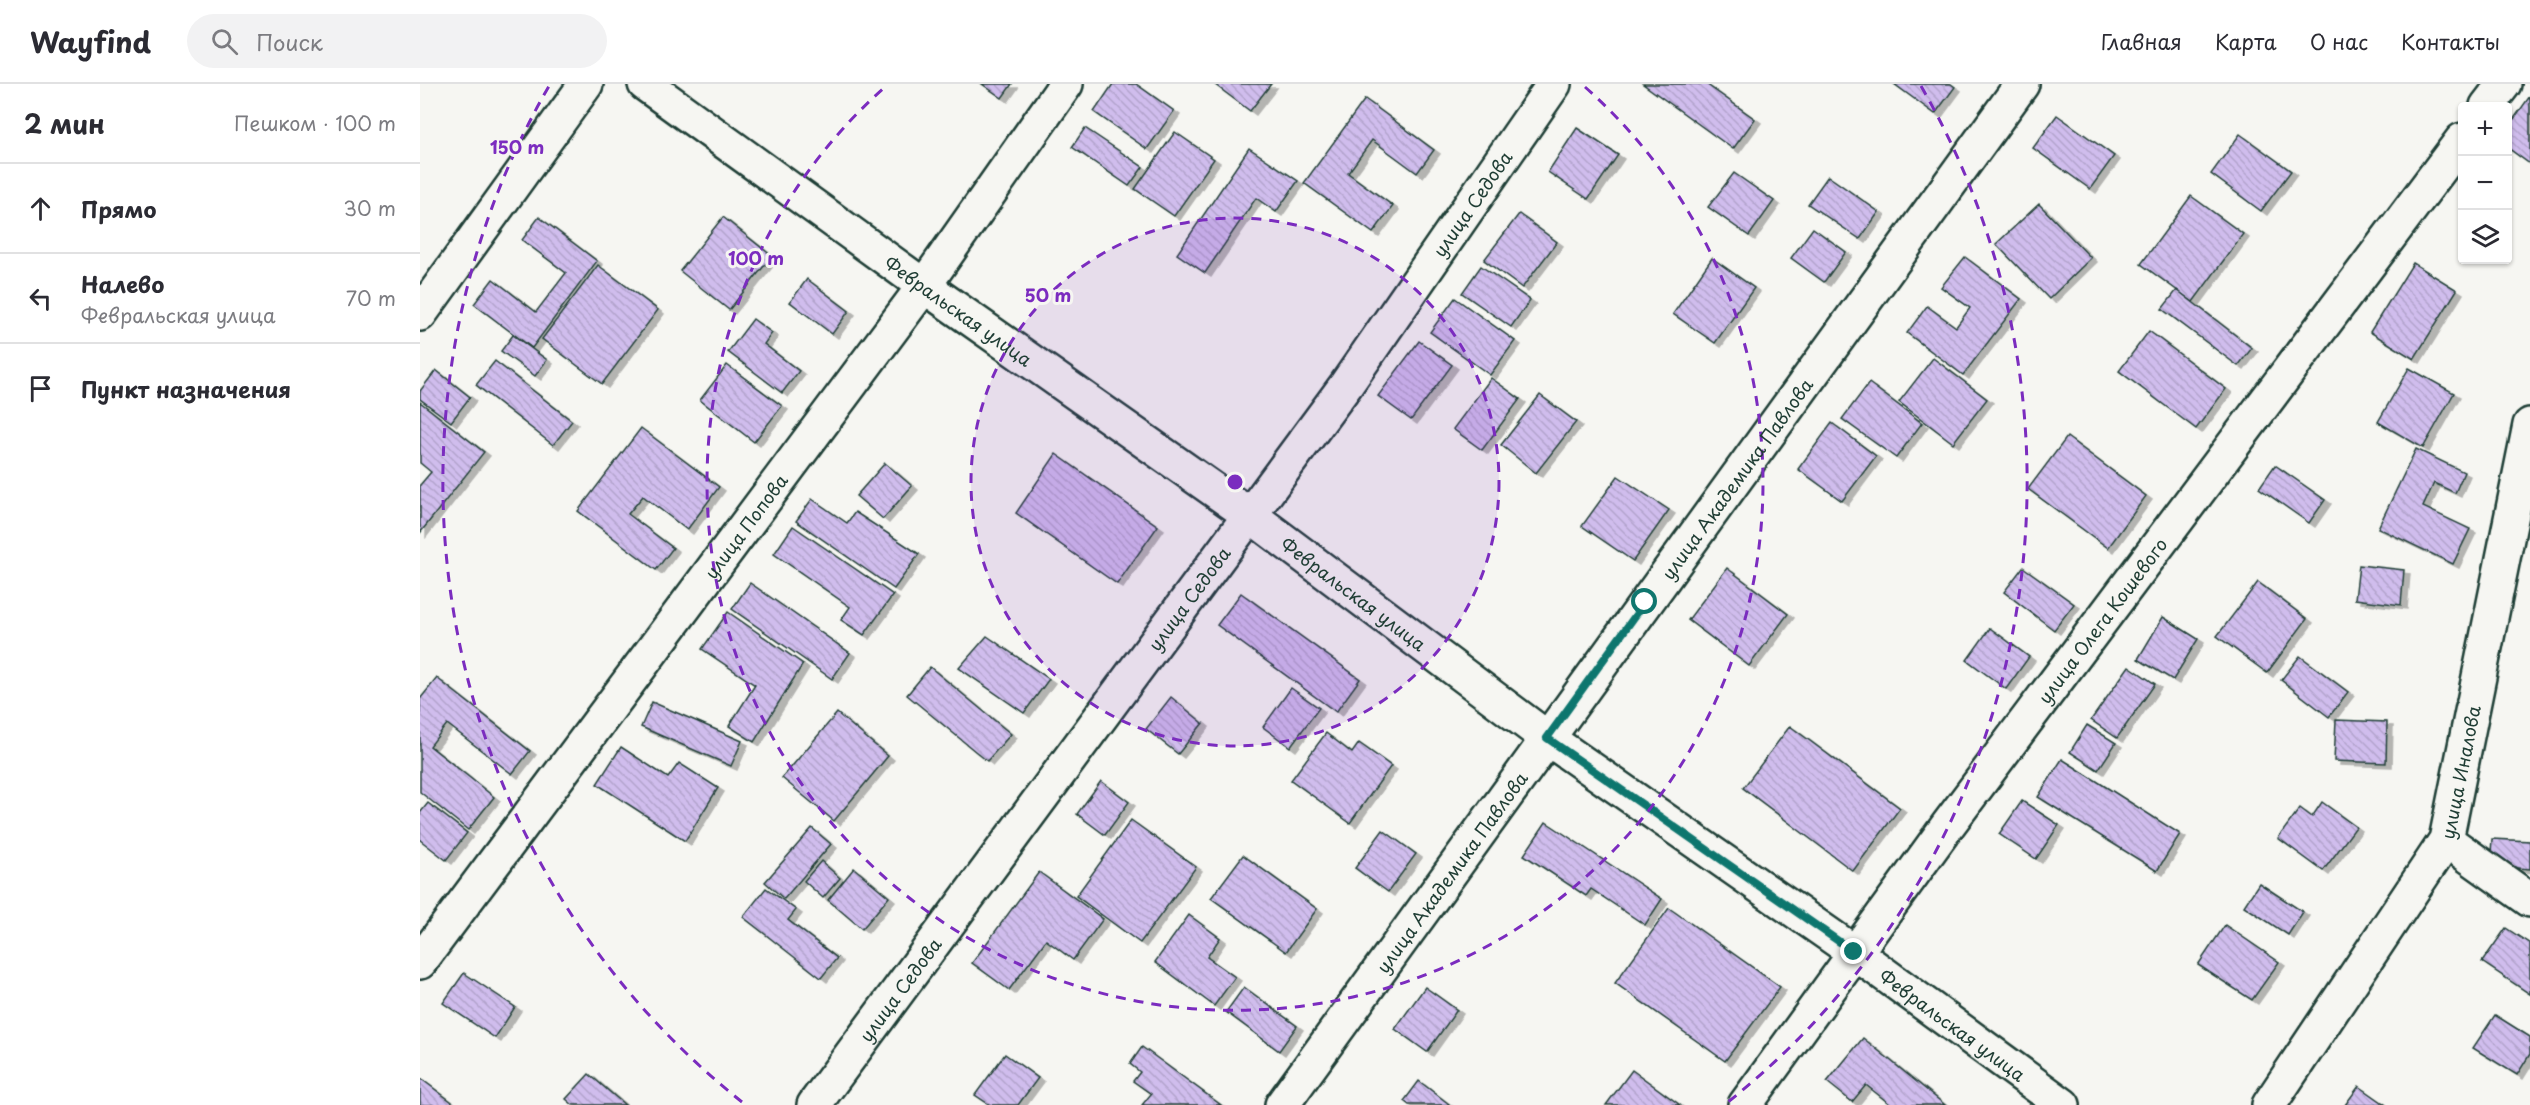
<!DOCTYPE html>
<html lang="ru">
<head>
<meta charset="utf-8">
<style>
  :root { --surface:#fff; --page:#f2f2f3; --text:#2b2b33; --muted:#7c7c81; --line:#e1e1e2 }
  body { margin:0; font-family:"Playpen Sans",sans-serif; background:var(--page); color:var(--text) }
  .controls { position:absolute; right:18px; top:18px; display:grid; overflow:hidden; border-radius:6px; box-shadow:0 2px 4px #0004 }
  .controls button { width:54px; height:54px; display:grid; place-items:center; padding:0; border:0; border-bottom:2px solid var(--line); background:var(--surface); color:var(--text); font:30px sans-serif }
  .stop { position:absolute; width:18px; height:18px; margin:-14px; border:4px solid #0f766e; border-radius:50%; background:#fff }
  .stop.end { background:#0f766e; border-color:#fff; box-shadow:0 2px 6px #0008 }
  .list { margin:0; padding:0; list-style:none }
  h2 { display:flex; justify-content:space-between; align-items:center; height:78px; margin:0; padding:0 24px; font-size:26px }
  h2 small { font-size:20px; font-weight:400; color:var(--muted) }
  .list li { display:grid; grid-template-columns:39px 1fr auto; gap:18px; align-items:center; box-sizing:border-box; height:90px; padding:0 24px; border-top:2px solid var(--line) }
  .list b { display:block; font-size:22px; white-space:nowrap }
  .list p { margin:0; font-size:20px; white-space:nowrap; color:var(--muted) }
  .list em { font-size:20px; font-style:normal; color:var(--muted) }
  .icon { flex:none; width:33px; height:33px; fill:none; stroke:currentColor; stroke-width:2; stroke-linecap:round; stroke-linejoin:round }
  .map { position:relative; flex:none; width:2110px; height:1021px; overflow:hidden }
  header { display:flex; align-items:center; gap:36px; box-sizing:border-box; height:84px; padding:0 30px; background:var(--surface); border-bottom:2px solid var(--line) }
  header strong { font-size:28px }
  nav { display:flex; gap:33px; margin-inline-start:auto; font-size:21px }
  .search { width:420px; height:54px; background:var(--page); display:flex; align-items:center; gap:15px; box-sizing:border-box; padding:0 21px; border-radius:33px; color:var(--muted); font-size:22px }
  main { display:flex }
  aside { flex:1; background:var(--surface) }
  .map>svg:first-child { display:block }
</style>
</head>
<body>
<header>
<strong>Wayfind</strong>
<div class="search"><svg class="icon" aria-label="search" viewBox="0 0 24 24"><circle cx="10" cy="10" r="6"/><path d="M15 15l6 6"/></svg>Поиск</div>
<nav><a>Главная</a><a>Карта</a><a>О нас</a><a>Контакты</a></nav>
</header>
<main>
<aside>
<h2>2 мин<small>Пешком · 100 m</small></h2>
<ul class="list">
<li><svg class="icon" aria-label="ahead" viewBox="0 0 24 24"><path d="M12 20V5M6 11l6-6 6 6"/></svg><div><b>Прямо</b></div><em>30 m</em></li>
<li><svg class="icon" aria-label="left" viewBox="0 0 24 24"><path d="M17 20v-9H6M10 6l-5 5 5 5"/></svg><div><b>Налево</b><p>Февральская улица</p></div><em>70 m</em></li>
<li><svg class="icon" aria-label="arrive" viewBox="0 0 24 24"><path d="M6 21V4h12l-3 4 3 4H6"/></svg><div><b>Пункт назначения</b></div></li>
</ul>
</aside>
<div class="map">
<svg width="2110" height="1021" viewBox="0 0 2110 1021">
  <defs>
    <pattern id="building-back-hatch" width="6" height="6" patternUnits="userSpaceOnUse" patternTransform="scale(1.5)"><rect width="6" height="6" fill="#d0bded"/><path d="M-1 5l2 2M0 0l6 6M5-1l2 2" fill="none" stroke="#b2a3cc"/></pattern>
    <filter id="shadow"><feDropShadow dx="6" dy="4" stdDeviation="0" flood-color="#0004"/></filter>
  </defs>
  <rect width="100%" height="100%" fill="#f6f6f2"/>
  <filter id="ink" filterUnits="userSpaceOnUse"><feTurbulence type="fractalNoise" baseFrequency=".0167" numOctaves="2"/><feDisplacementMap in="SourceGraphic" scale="12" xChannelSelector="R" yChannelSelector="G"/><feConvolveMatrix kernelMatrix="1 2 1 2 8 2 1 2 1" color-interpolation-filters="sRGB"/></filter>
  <g filter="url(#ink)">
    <g fill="url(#building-back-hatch)" stroke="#1f3d34" stroke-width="1.5" filter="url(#shadow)">
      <polygon points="562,0 592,0 582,14"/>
      <polygon points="693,0 716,0 754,27 727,65 674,28"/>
      <polygon points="794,0 851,0 830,27"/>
      <polygon points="1223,0 1286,0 1335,35 1313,65"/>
      <polygon points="1474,0 1531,0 1535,3 1515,30"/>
      <polygon points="2110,12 2110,80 2088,64 2088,43"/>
      <polygon points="945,15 1014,66 997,89 952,56 928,89 973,122 953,149 884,99"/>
      <polygon points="1637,31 1694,72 1670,105 1613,64"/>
      <polygon points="665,44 723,83 709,102 652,63"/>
      <polygon points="1157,44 1198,71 1168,115 1128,88"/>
      <polygon points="755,48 794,75 754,132 715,105"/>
      <polygon points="1820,50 1871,87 1841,127 1791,90"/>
      <polygon points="829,64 878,97 856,128 836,114 785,189 757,170"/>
      <polygon points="1314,89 1354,117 1329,152 1288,123"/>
      <polygon points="1408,92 1459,128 1440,155 1388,120"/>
      <polygon points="1771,112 1823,150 1773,218 1721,180"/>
      <polygon points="1619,120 1671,174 1629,215 1576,160"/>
      <polygon points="1099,130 1137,158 1102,204 1064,176"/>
      <polygon points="119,133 177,177 112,264 54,220 73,195 116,228 146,189 102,156"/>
      <polygon points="303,133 352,172 309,226 260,187"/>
      <polygon points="1393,144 1426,168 1404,198 1371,174"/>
      <polygon points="1545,173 1601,215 1543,291 1487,249 1507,222 1536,243 1550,224 1521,203"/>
      <polygon points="1292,174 1334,204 1295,259 1253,230"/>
      <polygon points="1993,179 2037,206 1994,275 1950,248"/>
      <polygon points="178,181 238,226 182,300 122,255"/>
      <polygon points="1061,182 1110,216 1091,243 1042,209"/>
      <polygon points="387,195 429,227 412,250 370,218"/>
      <polygon points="1757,206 1832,264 1818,282 1742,225"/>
      <polygon points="1035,214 1095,257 1070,291 1010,248"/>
      <polygon points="333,235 352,249 344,260 379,287 362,309 308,268"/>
      <polygon points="1729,247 1806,305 1776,345 1699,287"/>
      <polygon points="93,251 127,276 115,292 81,267"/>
      <polygon points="999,257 1032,281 991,336 958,312"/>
      <polygon points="1513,274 1567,315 1533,359 1479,318"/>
      <polygon points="75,277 152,337 133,361 56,301"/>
      <polygon points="307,281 362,322 334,358 280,316"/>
      <polygon points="1989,284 2034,309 2003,364 1958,338"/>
      <polygon points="16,286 50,313 31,338 0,315 0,307"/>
      <polygon points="1071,294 1100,315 1062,366 1033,345"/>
      <polygon points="1449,299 1502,339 1476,374 1422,335"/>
      <polygon points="1120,311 1156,338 1116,389 1081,361"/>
      <polygon points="0,318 64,368 0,449 0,401 11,388 0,379"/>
      <polygon points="1412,339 1456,372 1422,417 1378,385"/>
      <polygon points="221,344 299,403 267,446 223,412 208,430 253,464 236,486 158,427"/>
      <polygon points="1647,353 1726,412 1688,464 1608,405"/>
      <polygon points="1996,365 2044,388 2035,409 2014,399 2003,423 2050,445 2033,480 1958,444"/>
      <polygon points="636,370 738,442 697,500 596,429"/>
      <polygon points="465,379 492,402 463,435 436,412"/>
      <polygon points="1855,381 1905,416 1889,439 1839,404"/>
      <polygon points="1198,392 1249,426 1213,477 1162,442"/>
      <polygon points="392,415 427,439 435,428 499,470 474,505 376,437"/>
      <polygon points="373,442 473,511 444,551 421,536 430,523 354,470"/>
      <polygon points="1939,481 1984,486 1981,521 1935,515"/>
      <polygon points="1603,483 1654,520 1634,546 1584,508"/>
      <polygon points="1307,484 1368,530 1329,582 1268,536"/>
      <polygon points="1838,498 1887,535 1847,589 1797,552"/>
      <polygon points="330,499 430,569 412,595 312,525"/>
      <polygon points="821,509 940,595 916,628 797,541"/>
      <polygon points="308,528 383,580 334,658 309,642 335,601 282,565"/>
      <polygon points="1743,533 1778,555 1753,596 1718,575"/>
      <polygon points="1570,544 1609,573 1586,605 1547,576"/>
      <polygon points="567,552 629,595 604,629 539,584"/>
      <polygon points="1880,572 1928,608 1909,633 1861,596"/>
      <polygon points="1709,582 1735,600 1697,654 1671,636"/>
      <polygon points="510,583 591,650 567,677 487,611"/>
      <polygon points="17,594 110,667 92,690 27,640 10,662 74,713 48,746 0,708 0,615"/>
      <polygon points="871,604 899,624 870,663 843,643"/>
      <polygon points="751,613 783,639 758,670 726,645"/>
      <polygon points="232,618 322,657 311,682 221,643"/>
      <polygon points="417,629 468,672 414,737 362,694"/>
      <polygon points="1916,636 1967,638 1966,679 1914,677"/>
      <polygon points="1667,641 1696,659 1678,686 1650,668"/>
      <polygon points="1370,642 1480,724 1433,787 1323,704"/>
      <polygon points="906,649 932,669 939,659 971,682 930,739 871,696"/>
      <polygon points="201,663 248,694 259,679 298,704 265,757 177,700"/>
      <polygon points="1642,675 1760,750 1737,787 1618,713"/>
      <polygon points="681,697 709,718 685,751 657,730"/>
      <polygon points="1602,717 1639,741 1616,775 1579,750"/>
      <polygon points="1902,718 1936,743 1903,787 1858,754 1880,724 1892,733"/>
      <polygon points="8,719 47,749 26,776 0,756 0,729"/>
      <polygon points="711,736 776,783 720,859 656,812"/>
      <polygon points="1126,738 1242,815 1225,841 1171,805 1166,812 1104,771"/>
      <polygon points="392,744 411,760 364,815 345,798"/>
      <polygon points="963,746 996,770 968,808 935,784"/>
      <polygon points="2072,755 2110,757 2110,785 2070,782"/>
      <polygon points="823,771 897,825 866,868 791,814"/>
      <polygon points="401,777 420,794 403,814 384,797"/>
      <polygon points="434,784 469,813 442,845 408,816"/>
      <polygon points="619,788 683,835 653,876 626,856 589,906 552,879"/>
      <polygon points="1839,799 1883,828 1868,851 1824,822"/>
      <polygon points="346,804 376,826 368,836 417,874 401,894 323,833"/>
      <polygon points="1249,824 1360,903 1305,977 1195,899"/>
      <polygon points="769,831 800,854 787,873 815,893 794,922 735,878"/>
      <polygon points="1805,841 1859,878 1832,916 1778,881"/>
      <polygon points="2086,844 2110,860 2110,910 2062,878"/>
      <polygon points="44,889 95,923 75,954 23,919"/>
      <polygon points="824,903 877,942 859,967 806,928"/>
      <polygon points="1005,903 1037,926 1007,968 975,945"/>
      <polygon points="2075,931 2110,953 2110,970 2097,991 2053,964"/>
      <polygon points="1443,954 1525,1021 1471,1021 1446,1001 1432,1018 1407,998"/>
      <polygon points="722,963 801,1021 722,1021 731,1010 713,997 720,988 710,980"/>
      <polygon points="585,970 618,994 598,1021 570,1021 555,1011"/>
      <polygon points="1212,986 1260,1021 1186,1021"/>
      <polygon points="169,990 205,1021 153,1021 146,1015"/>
      <polygon points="0,994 36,1021 0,1021"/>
      <polygon points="999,997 1029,1020 1028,1021 989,1021 984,1017"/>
      <polygon points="1939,1002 1966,1021 1925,1021"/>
    </g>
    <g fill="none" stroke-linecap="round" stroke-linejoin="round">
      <defs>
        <g id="minor">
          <path id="s1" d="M225 0 504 202 831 432 1127 654 1434 868 1643 1021"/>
          <polyline points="2067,22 2084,0"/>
          <polyline points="0,230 166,0"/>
          <polyline points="2026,756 2110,816"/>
          <path id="s2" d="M0 878 504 202 646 0"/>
          <path id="s3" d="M394 1021 926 301 1134 0"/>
          <path id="s4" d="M862 1021 1602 0"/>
          <path id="s5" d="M1325 1021 1528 741 2042 56"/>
          <path id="s6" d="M1849 1021 2026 756 2110 341"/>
        </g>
      </defs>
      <use href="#minor" stroke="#1f3d34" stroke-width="38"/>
      <use href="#minor" stroke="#f6f6f2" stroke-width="33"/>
    </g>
  </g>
  <g fill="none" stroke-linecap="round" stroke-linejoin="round" filter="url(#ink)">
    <polyline stroke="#0f766e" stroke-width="8" points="1225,518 1127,654 1434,868"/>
  </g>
  <circle cx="815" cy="398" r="264" fill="#7b2cbf" fill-opacity=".12"/>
  <g fill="none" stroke="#7b2cbf" stroke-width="3" stroke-dasharray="10 8">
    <circle cx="815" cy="398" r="264"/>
    <path d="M1165 3A528 528 0 1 1 465 3"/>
    <path d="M322 1018A792 792 0 0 1 129 2M1501 2A792 792 0 0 1 1308 1018"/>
  </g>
  <g text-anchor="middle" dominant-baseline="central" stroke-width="6" stroke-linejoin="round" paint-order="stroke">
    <g font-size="18" fill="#1f3d34" stroke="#f6f6f2">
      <text stroke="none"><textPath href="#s3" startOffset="1116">улица Седова</textPath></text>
      <text stroke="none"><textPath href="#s1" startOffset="387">Февральская улица</textPath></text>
      <text stroke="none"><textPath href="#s4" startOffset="774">улица Академика Павлова</textPath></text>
      <text stroke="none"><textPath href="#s2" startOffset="544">улица Попова</textPath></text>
      <text stroke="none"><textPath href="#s1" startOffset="873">Февральская улица</textPath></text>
      <text stroke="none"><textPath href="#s3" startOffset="630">улица Седова</textPath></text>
      <text stroke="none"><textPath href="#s5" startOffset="602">улица Олега Кошевого</textPath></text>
      <text stroke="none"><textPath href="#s6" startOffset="388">улица Иналова</textPath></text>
      <text stroke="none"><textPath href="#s4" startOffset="288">улица Академика Павлова</textPath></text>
      <text stroke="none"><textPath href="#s3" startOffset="144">улица Седова</textPath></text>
      <text stroke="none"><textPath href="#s1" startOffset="1611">Февральская улица</textPath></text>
    </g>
  </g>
  <circle cx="815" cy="398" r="9" fill="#7b2cbf" stroke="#f6f6f2" stroke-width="3"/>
  <g font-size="18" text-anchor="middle" font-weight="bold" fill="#7b2cbf" stroke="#f6f6f2" stroke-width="6" stroke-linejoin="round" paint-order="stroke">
    <text x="97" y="70">150 m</text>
    <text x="336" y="181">100 m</text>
    <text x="628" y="218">50 m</text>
  </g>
</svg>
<div class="controls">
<button>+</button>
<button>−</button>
<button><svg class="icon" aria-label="layers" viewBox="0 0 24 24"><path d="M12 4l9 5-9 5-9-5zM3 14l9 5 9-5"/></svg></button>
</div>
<div class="stop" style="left:1225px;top:518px"></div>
<div class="stop end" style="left:1434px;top:868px"></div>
</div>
</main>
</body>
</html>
